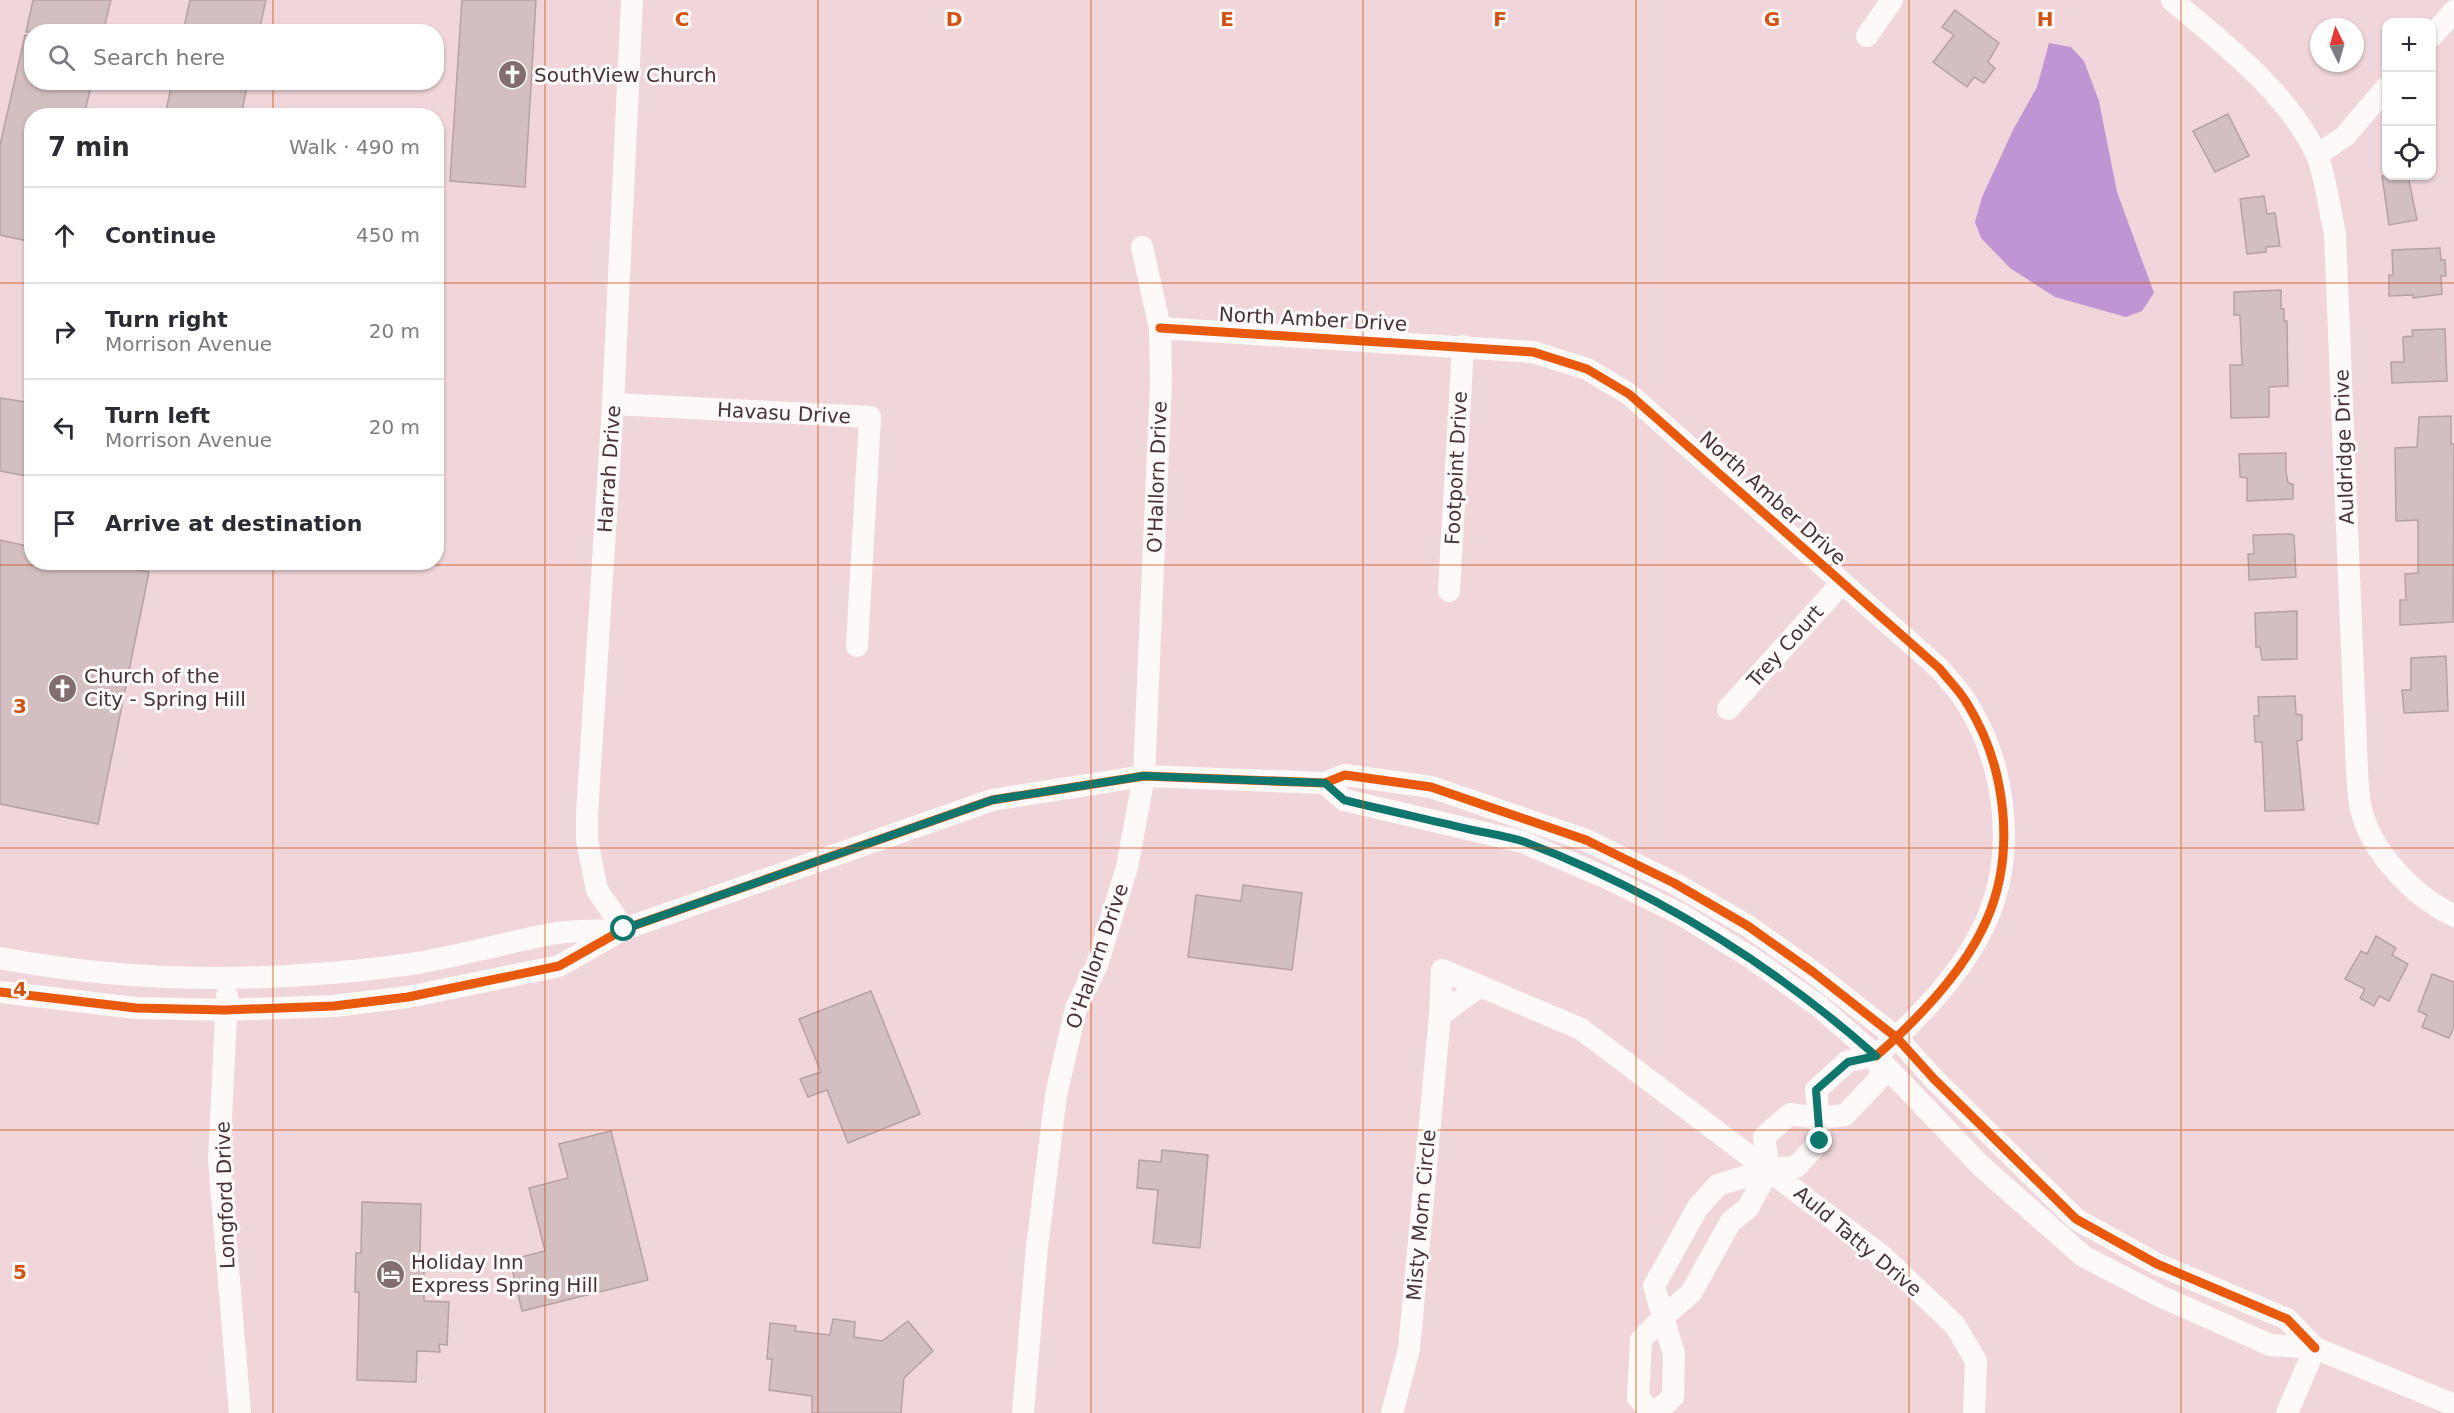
<!DOCTYPE html>
<html lang="en">
<head>
<meta charset="utf-8">
<style>
  :root { --surface:#fff; --page:#f2f2f3; --text:#2b2b33; --muted:#7c7c81; --line:#e1e1e2 }
  body { margin:0; font-family:"DejaVu Sans",sans-serif; background:var(--page); color:var(--text) }
  .controls { position:absolute; right:18px; top:18px; display:grid; overflow:hidden; border-radius:12px; box-shadow:0 2px 4px #0004 }
  .controls button { width:54px; height:54px; display:grid; place-items:center; padding:0; border:0; border-bottom:2px solid var(--line); background:var(--surface); color:var(--text); font:30px sans-serif }
  .compass { position:absolute; left:2310px; top:18px; width:54px; height:54px; border-radius:50%; background:var(--surface); box-shadow:0 2px 4px #0004; rotate:355deg }
  .stop { position:absolute; width:18px; height:18px; margin:-14px; border:4px solid #0f766e; border-radius:50%; background:#fff }
  .stop.end { background:#0f766e; border-color:#fff; box-shadow:0 2px 6px #0008 }
  .list { margin:0; padding:0; list-style:none }
  h2 { display:flex; justify-content:space-between; align-items:center; height:78px; margin:0; padding:0 24px; font-size:26px }
  h2 small { font-size:20px; font-weight:400; color:var(--muted) }
  .list li { display:grid; grid-template-columns:39px 1fr auto; gap:18px; align-items:center; box-sizing:border-box; height:96px; padding:0 24px; border-top:2px solid var(--line) }
  .list b { display:block; font-size:22px; white-space:nowrap }
  .list p { margin:0; font-size:20px; white-space:nowrap; color:var(--muted) }
  .list em { font-size:20px; font-style:normal; color:var(--muted) }
  .icon { flex:none; width:33px; height:33px; fill:none; stroke:currentColor; stroke-width:2; stroke-linecap:round; stroke-linejoin:round }
  .map { position:relative; flex:none; width:2454px; height:1413px; overflow:hidden }
  .search { position:absolute; background:var(--surface); box-shadow:0 2px 4px #0004; left:24px; top:24px; width:420px; height:66px; display:flex; align-items:center; gap:15px; box-sizing:border-box; padding:0 21px; border-radius:24px; color:var(--muted); font-size:22px }
  .panel { position:absolute; background:var(--surface); box-shadow:0 2px 4px #0004; left:24px; top:108px; width:420px; height:462px; border-radius:24px }
  .map>svg:first-child { display:block }
</style>
</head>
<body>
<div class="map">
<svg width="2454" height="1413" viewBox="0 0 2454 1413">
  <rect width="100%" height="100%" fill="#f0d6da"/>
  <polygon fill="#bf96d3" points="2049,43 2071,47 2084,61 2099,101 2117,192 2154,293 2142,311 2126,317 2055,297 2010,268 1981,238 1975,222 1982,197 2013,130 2037,87"/>
  <g fill="#d3bfc2" stroke="#b5a1a4" stroke-width="1.5">
    <polygon points="33,0 111,0 103,32 26,32"/>
    <polygon points="190,0 266,0 259,32 183,32"/>
    <polygon points="462,0 536,0 525,187 450,181"/>
    <polygon points="1955,10 1999,43 1988,62 1995,68 1984,83 1974,77 1967,87 1933,62 1954,35 1942,27"/>
    <polygon points="25,35 32,36 32,82 92,82 84,116 32,116 32,242 0,235 0,145"/>
    <polygon points="172,82 248,82 241,116 165,116"/>
    <polygon points="2228,114 2249,156 2215,172 2193,131"/>
    <polygon points="2382,176 2408,176 2417,220 2389,225"/>
    <polygon points="2264,196 2267,214 2275,213 2280,246 2266,247 2266,252 2247,254 2240,199"/>
    <polygon points="2440,248 2441,260 2445,260 2446,276 2441,276 2442,294 2413,298 2413,295 2389,296 2389,275 2393,275 2392,250"/>
    <polygon points="2281,290 2281,309 2284,309 2284,321 2287,321 2288,386 2269,387 2269,417 2231,418 2230,365 2242,365 2240,315 2234,315 2234,292"/>
    <polygon points="2445,329 2447,381 2392,383 2391,362 2404,362 2403,337 2413,336 2412,330"/>
    <polygon points="0,398 32,403 32,477 0,471"/>
    <polygon points="2451,416 2451,444 2454,444 2453,622 2400,625 2400,600 2406,600 2405,574 2418,573 2418,520 2396,521 2395,448 2417,447 2419,417"/>
    <polygon points="2286,453 2286,472 2288,483 2293,484 2293,499 2247,501 2247,478 2240,477 2239,454"/>
    <polygon points="2290,534 2294,535 2296,577 2249,580 2248,554 2254,554 2253,535"/>
    <polygon points="0,540 32,547 32,562 103,562 149,572 98,824 0,804"/>
    <polygon points="2297,611 2297,659 2262,660 2260,647 2256,647 2255,613"/>
    <polygon points="2446,656 2448,711 2404,713 2402,690 2411,690 2411,658"/>
    <polygon points="2295,696 2296,714 2302,715 2302,740 2297,741 2304,810 2265,811 2262,742 2255,742 2254,716 2259,716 2258,697"/>
    <polygon points="1243,885 1302,893 1292,970 1188,957 1196,895 1241,901"/>
    <polygon points="2376,936 2396,948 2392,955 2408,964 2389,1001 2379,996 2374,1006 2360,998 2365,989 2345,979 2361,951 2367,954"/>
    <polygon points="2432,974 2454,982 2454,1027 2449,1038 2422,1027 2427,1015 2418,1011"/>
    <polygon points="871,991 920,1114 848,1143 827,1090 808,1097 800,1079 821,1072 799,1019"/>
    <polygon points="611,1131 648,1280 522,1311 510,1260 545,1251 529,1188 568,1178 559,1144"/>
    <polygon points="1162,1150 1208,1155 1200,1248 1153,1243 1158,1190 1137,1188 1139,1160 1161,1162"/>
    <polygon points="362,1202 421,1204 420,1255 424,1255 424,1301 449,1302 447,1345 439,1344 440,1352 417,1351 416,1382 357,1380 359,1292 355,1292 356,1253 361,1253"/>
    <polygon points="833,1319 855,1322 854,1337 882,1341 908,1321 933,1351 904,1378 901,1413 812,1413 812,1396 769,1390 772,1359 767,1359 770,1323 796,1326 795,1331 830,1335"/>
  </g>
  <g fill="none" stroke-linecap="round" stroke-linejoin="round">
    <g stroke="#fdf9f9" stroke-width="22">
      <path d="M2172 0C2225 45 2285 90 2316 153 2325 172 2330 212 2335 234L2357 772C2358 784 2358 797 2361 809 2372 854 2414 896 2454 916"/>
      <polyline points="1867,36 1892,0"/>
      <polyline points="2432,36 2454,11"/>
      <polyline points="2317,155 2345,136 2386,88"/>
      <path d="M1160 328 1533 352 1587 369 1629 394 1940 669C1949 681 1961 692 1968 705 2006 767 2016 852 1987 919 1965 971 1918 1019 1876 1056"/>
      <polyline points="613,404 870,417 857,646"/>
      <polyline points="1449,591 1463,346"/>
      <polyline points="1728,709 1842,583"/>
      <polyline points="1325,783 1344,800 1523,842 1609,879 1682,915 1753,959 1820,1007 1876,1056 1981,1166 2083,1256 2160,1296 2270,1345 2315,1348 2454,1405"/>
      <polyline points="624,929 597,890 587,840 587,814 613,404 632,0"/>
      <path d="M0 958C132 983 271 983 404 965 454 958 502 943 551 934 573 930 597 931 619 930"/>
      <polyline points="0,992 136,1008 225,1010 334,1006 408,997 559,966 624,929 992,800 1144,776 1325,783 1345,775 1431,787 1586,840 1674,883 1748,926 1813,972 1897,1038 1934,1079 2076,1219 2157,1264 2287,1319 2315,1348"/>
      <polyline points="227,996 219,1160 240,1413"/>
      <polyline points="1440,1015 1442,970 1480,986"/>
      <polyline points="1023,1413 1037,1247 1056,1095 1076,1008 1097,965 1127,867 1144,776 1161,382 1160,328 1142,247"/>
      <polyline points="1392,1413 1409,1349 1440,1015 1480,986 1581,1029 1881,1255 1955,1325 1976,1361 1974,1413"/>
      <polyline points="1653,1413 1638,1398 1641,1340 1663,1317 1654,1286 1698,1207 1718,1185 1769,1169 1764,1137 1790,1114 1819,1118 1816,1090 1848,1061 1876,1056"/>
      <polyline points="1655,1413 1673,1397 1674,1354 1663,1317 1691,1293 1731,1221 1748,1208 1769,1169 1796,1167 1820,1141 1819,1118 1845,1115 1882,1076 1876,1056"/>
      <polyline points="2287,1413 2315,1348"/>
    </g>
    <defs>
      <g id="cycleway">
        <path d="M1160 328 1533 352 1587 369 1629 394 1940 669C1949 681 1961 692 1968 705 2006 767 2016 852 1987 919 1965 971 1918 1019 1876 1056"/>
        <polyline points="0,992 136,1008 225,1010 334,1006 408,997 559,966 624,929 992,800 1144,776 1325,783 1345,775 1431,787 1586,840 1674,883 1748,926 1813,972 1897,1038 1934,1079 2076,1219 2157,1264 2287,1319 2315,1348"/>
      </g>
    </defs>
    <use href="#cycleway" stroke="#fef9fa" stroke-width="13"/>
    <use href="#cycleway" stroke="#e8590c" stroke-width="9"/>
  </g>
  <g fill="none" stroke-linecap="round" stroke-linejoin="round">
    <path stroke="#0f766e" stroke-width="8" d="M624 929 992 800 1144 776 1325 783 1344 800C1385 810 1426 819 1468 829 1486 833 1507 836 1525 842 1657 892 1771 963 1876 1056L1848 1062 1816 1090 1820 1141"/>
  </g>
  <path fill="none" stroke="#d05312" stroke-width="1.5" stroke-opacity="0.55" d="M273 0V32M545 0V1413M818 0V1413M1091 0V1413M1363 0V1413M1636 0V1413M1909 0V1413M2181 0V1413M273 82V116M0 283H32M436 283H2454M273 562V1413M0 565H2454M0 848H2454M0 1130H2454"/>
  <defs>
    <symbol id="church-disc" viewBox="-11 -11 22 22"><circle r="9.5" fill="#826d70" stroke="#fef9fa"/><path d="M-1.2-6h2.4v3.5h3.3v2.4h-3.3V6h-2.4V-.1h-3.3v-2.4h3.3Z" fill="#fff"/></symbol>
    <symbol id="hotel-disc" viewBox="-11 -11 22 22"><circle r="9.5" fill="#826d70" stroke="#fef9fa"/><path d="M-6-4.5h1.5V1H6V5H4.5V3h-9V5H-6ZM-4 0a1.8 1.8 0 1 1 3.6 0ZM.5 0V-2.5h3Q6-2.5 6 0Z" fill="#fff"/></symbol>
  </defs>
  <g fill-rule="evenodd">
    <use href="#church-disc" x="496" y="58" width="33" height="33"/>
    <use href="#church-disc" x="46" y="672" width="33" height="33"/>
    <use href="#hotel-disc" x="374" y="1258" width="33" height="33"/>
  </g>
  <g text-anchor="middle" dominant-baseline="central" stroke-width="6" stroke-linejoin="round" paint-order="stroke">
    <g font-size="20" fill="#473437" stroke="#fef9fa" text-anchor="start">
      <text x="534" y="75">SouthView Church</text>
      <text x="84" y="676">Church of the<tspan x="84" dy="23">City - Spring Hill</tspan></text>
      <text x="411" y="1262">Holiday Inn<tspan x="411" dy="23">Express Spring Hill</tspan></text>
    </g>
    <g font-size="20" fill="#473437" stroke="#fef9fa">
      <text transform="translate(1313 319) rotate(3)">North Amber Drive</text>
      <text transform="translate(784 413) rotate(3)">Havasu Drive</text>
      <text transform="translate(2344 447) rotate(-92)">Auldridge Drive</text>
      <text transform="translate(1456 468) rotate(-87)">Footpoint Drive</text>
      <text transform="translate(609 469) rotate(-86)">Harrah Drive</text>
      <text transform="translate(1157 477) rotate(-88)">O'Hallorn Drive</text>
      <text transform="translate(1773 498) rotate(42)">North Amber Drive</text>
      <text transform="translate(1785 646) rotate(-48)">Trey Court</text>
      <text transform="translate(1097 956) rotate(-71)">O'Hallorn Drive</text>
      <text transform="translate(225 1195) rotate(-92)">Longford Drive</text>
      <text transform="translate(1421 1215) rotate(-85)">Misty Morn Circle</text>
      <text transform="translate(1858 1241) rotate(40)">Auld Tatty Drive</text>
    </g>
  </g>
  <g font-size="20" text-anchor="middle" font-weight="bold" fill="#d05312" stroke="#fef9fa" stroke-width="6" stroke-linejoin="round" paint-order="stroke">
    <text x="682" y="26">C</text>
    <text x="954" y="26">D</text>
    <text x="1227" y="26">E</text>
    <text x="1500" y="26">F</text>
    <text x="1772" y="26">G</text>
    <text x="2045" y="26">H</text>
    <text x="20" y="713">3</text>
    <text x="20" y="996">4</text>
    <text x="20" y="1279">5</text>
  </g>
</svg>
<div class="controls">
<button>+</button>
<button>−</button>
<button><svg class="icon" aria-label="locate" viewBox="0 0 24 24"><circle cx="12" cy="12" r="6"/><path d="M12 2v4M12 18v4M2 12h4M18 12h4"/></svg></button>
</div>
<svg class="compass" viewBox="-18 -18 36 36"><path d="M0-13l5 13h-10z" fill="#e53935"/><path d="M0 13l5-13h-10z" fill="#7c7c81"/></svg>
<div class="stop" style="left:624px;top:929px"></div>
<div class="stop end" style="left:1820px;top:1141px"></div>
<div class="search"><svg class="icon" aria-label="search" viewBox="0 0 24 24"><circle cx="10" cy="10" r="6"/><path d="M15 15l6 6"/></svg>Search here</div>
<section class="panel">
<h2>7 min<small>Walk · 490 m</small></h2>
<ul class="list">
<li><svg class="icon" aria-label="ahead" viewBox="0 0 24 24"><path d="M12 20V5M6 11l6-6 6 6"/></svg><div><b>Continue</b></div><em>450 m</em></li>
<li><svg class="icon" aria-label="right" viewBox="0 0 24 24"><path d="M7 20v-9h11M14 6l5 5-5 5"/></svg><div><b>Turn right</b><p>Morrison Avenue</p></div><em>20 m</em></li>
<li><svg class="icon" aria-label="left" viewBox="0 0 24 24"><path d="M17 20v-9H6M10 6l-5 5 5 5"/></svg><div><b>Turn left</b><p>Morrison Avenue</p></div><em>20 m</em></li>
<li><svg class="icon" aria-label="arrive" viewBox="0 0 24 24"><path d="M6 21V4h12l-3 4 3 4H6"/></svg><div><b>Arrive at destination</b></div></li>
</ul>
</section>
</div>
</body>
</html>
